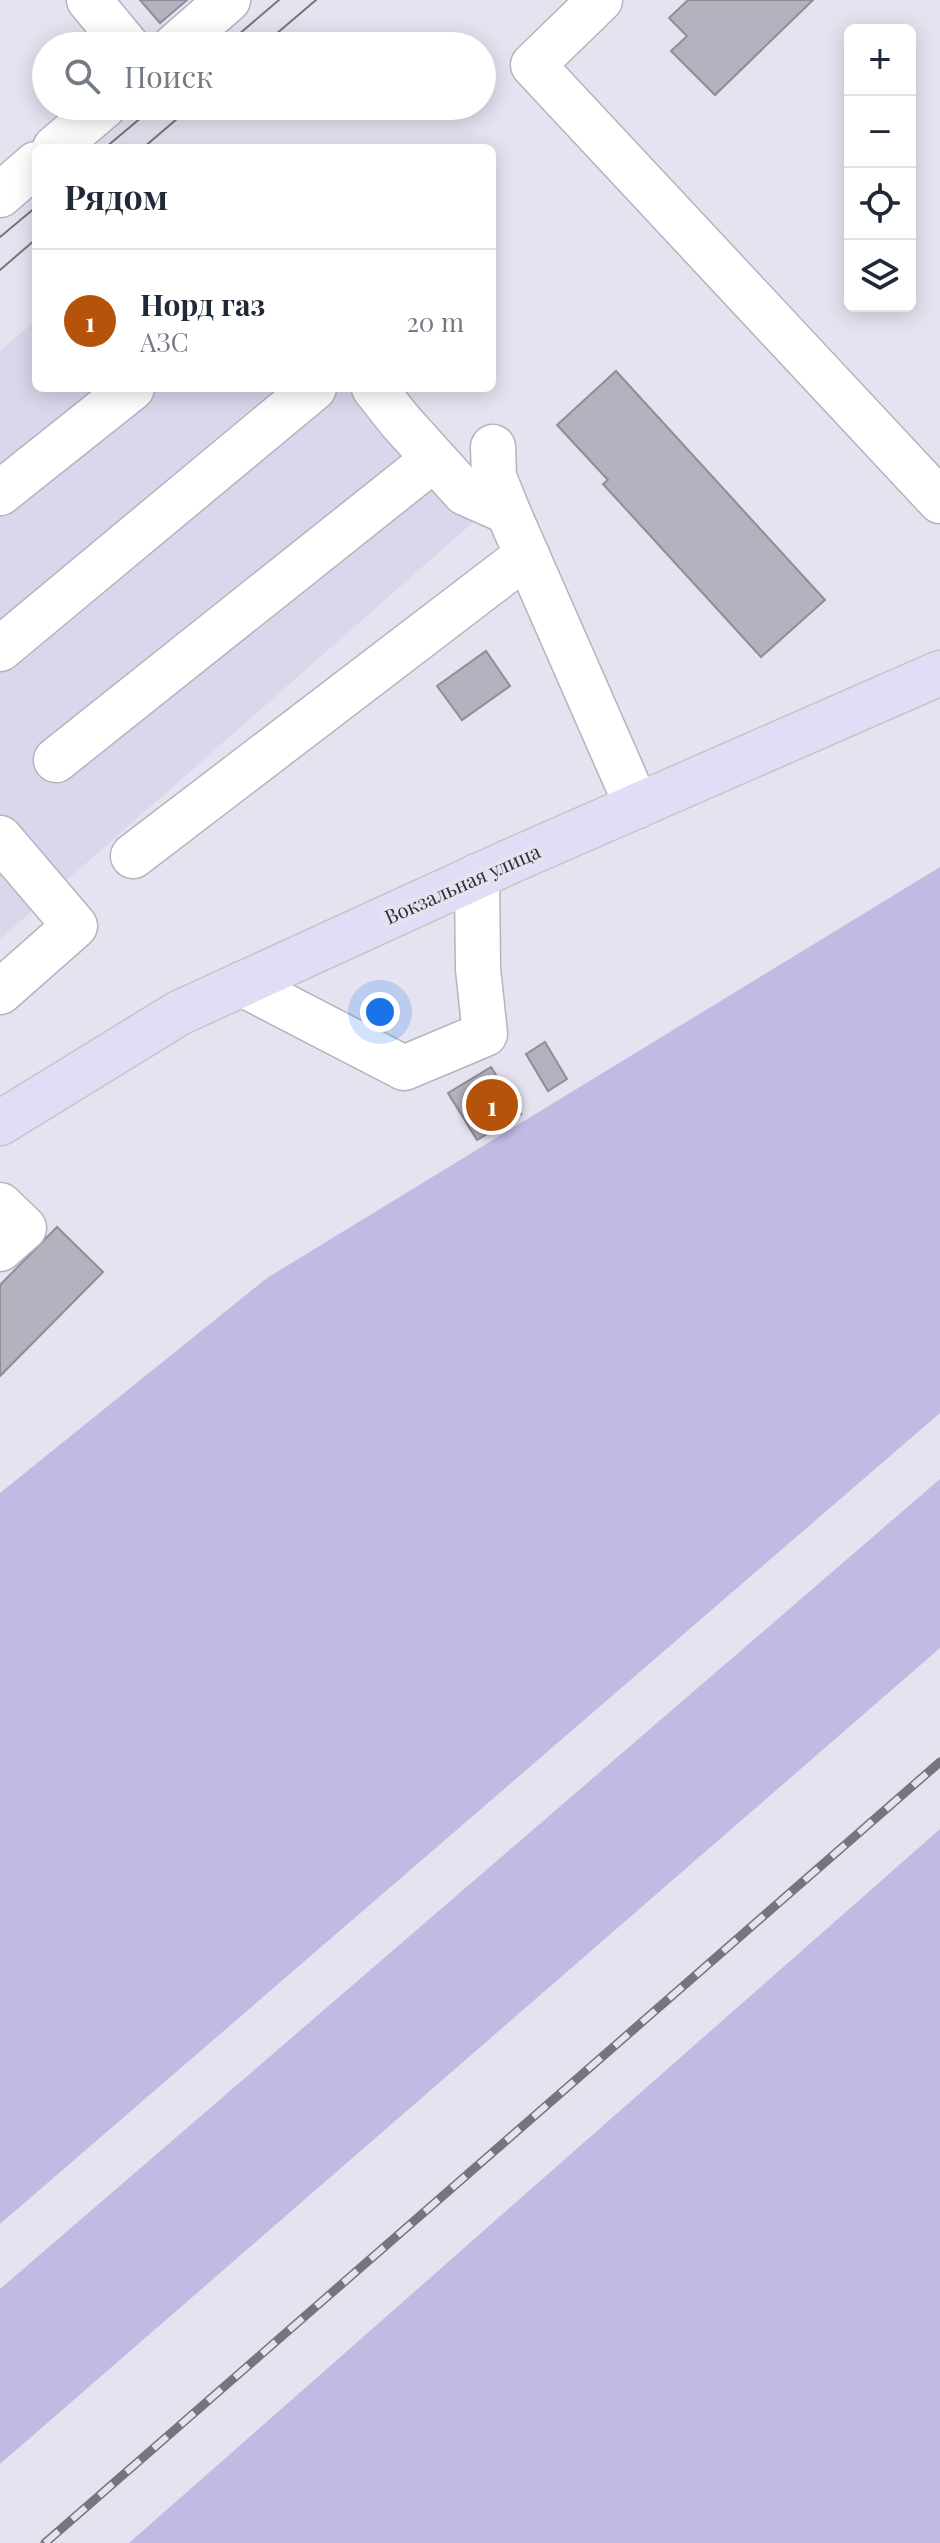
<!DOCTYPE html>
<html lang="ru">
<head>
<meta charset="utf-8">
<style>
  :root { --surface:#fff; --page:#f2f2f3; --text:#1f2937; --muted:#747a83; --line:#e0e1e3; --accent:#b45309 }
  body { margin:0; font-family:"Playfair Display",serif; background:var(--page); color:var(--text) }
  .controls { position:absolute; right:24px; top:24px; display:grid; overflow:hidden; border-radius:12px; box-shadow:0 4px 20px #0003 }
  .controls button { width:72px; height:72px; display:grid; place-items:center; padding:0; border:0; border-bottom:2px solid var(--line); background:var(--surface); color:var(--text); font:40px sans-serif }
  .you { position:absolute; left:380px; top:1012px; width:28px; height:28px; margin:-20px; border:6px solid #fff; border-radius:50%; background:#1a73e8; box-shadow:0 0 0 12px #1a73e833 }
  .badge { display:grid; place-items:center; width:52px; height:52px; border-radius:50%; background:var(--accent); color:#fff; font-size:26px; font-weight:700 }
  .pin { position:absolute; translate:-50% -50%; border:4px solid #fff; box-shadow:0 2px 8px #0006 }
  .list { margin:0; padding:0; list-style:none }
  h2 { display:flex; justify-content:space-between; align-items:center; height:104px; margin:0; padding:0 32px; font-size:34px }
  h2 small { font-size:26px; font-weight:400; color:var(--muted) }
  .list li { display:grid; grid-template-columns:52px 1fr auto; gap:24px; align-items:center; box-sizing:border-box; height:144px; padding:0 32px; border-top:2px solid var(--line) }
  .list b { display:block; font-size:30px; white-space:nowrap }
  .list p { margin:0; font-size:26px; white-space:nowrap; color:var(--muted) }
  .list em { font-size:26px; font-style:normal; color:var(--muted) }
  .icon { flex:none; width:44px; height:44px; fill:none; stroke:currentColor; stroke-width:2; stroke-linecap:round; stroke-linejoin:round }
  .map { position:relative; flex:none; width:940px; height:2543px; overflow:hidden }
  .search { position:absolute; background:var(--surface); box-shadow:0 4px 20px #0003; left:32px; top:32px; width:464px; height:88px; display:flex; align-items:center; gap:20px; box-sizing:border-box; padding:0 28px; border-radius:44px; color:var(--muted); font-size:30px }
  .panel { position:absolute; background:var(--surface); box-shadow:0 4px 20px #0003; left:32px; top:144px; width:464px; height:248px; border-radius:12px }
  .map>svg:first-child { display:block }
</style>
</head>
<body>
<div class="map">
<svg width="940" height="2543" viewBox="0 0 940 2543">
  <rect width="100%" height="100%" fill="#e5e3f0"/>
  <polygon fill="#d9d7eb" points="36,320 36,388 400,388 495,503 0,939 0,351"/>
  <g fill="#c0bbe2">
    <polygon points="940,867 940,1413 0,2224 0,1493 267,1278"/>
    <polygon points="940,1479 940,1648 0,2464 0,2289"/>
    <polygon points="940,1829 940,2543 129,2543"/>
  </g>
  <g fill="#b4b2bf" stroke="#8e8d98" stroke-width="2">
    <polygon points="140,0 187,0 160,23"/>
    <polygon points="688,0 813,0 715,95 671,51 687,36 669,18"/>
    <polygon points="616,371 825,600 761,657 603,484 608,480 557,425"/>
    <polygon points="486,651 510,686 462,720 437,686"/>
    <polygon points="545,1042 567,1079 548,1091 526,1054"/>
    <polygon points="491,1067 521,1114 477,1140 448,1093"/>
    <polygon points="57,1227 103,1272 0,1376 0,1285"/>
  </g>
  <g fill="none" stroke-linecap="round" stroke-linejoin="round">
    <defs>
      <g id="minor">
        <polyline points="89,0 127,46"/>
        <polyline points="600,0 533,65 940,501"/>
        <polyline points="175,46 228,0"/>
        <polyline points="55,148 104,106"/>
        <polyline points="0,195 36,164"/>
        <polyline points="374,388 401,422 465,493 508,512"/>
        <polyline points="493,447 494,477 508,512 637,806"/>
        <polyline points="0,493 132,388"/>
        <polyline points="0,649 314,388"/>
        <polyline points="56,760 434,459"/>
        <polyline points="0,838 75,926 0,992"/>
        <polyline points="133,856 527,555"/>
        <polyline points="242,984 404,1068 485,1034 478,969 477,876"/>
        <polyline points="0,1205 24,1228 0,1249"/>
      </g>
      <polyline id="major" points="0,1123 179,1013 511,861 940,673"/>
    </defs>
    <use href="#minor" stroke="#b4b3bf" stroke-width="47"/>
    <use href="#major" stroke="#c5c5c6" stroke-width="47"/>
    <use href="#minor" stroke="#fff" stroke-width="44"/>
    <use href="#major" stroke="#e0ddf7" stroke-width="44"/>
    <g stroke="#76747c" stroke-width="2">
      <polyline points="225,46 279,0"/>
      <polyline points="262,46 316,0"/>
      <polyline points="105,148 155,106"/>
      <polyline points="143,148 192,106"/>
      <polyline points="0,237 36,207"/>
      <polyline points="0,270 36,239"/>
    </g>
    <defs>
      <polyline id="rail" points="45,2543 940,1762"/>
    </defs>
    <use href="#rail" stroke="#76747c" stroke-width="9"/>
    <use href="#rail" stroke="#e5e3f0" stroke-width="6" stroke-dasharray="18" stroke-linecap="butt"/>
  </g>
  <g text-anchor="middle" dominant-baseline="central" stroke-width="8" stroke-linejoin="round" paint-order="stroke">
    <g font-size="20" fill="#313035" stroke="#e5e3f0">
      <text transform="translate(462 883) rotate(-24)">Вокзальная улица</text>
    </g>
  </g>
</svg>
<div class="controls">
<button>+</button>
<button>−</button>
<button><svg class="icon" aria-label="locate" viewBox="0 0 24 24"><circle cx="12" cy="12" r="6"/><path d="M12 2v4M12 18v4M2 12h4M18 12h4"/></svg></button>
<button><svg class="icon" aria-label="layers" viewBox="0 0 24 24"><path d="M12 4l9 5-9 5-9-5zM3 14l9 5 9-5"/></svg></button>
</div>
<div class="you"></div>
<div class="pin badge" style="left:492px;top:1105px">1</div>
<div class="search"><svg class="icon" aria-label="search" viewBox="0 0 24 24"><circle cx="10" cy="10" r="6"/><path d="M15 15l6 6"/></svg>Поиск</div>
<section class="panel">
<h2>Рядом<small></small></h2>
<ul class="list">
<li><span class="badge">1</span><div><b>Норд газ</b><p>АЗС</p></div><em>20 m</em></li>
</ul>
</section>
</div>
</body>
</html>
